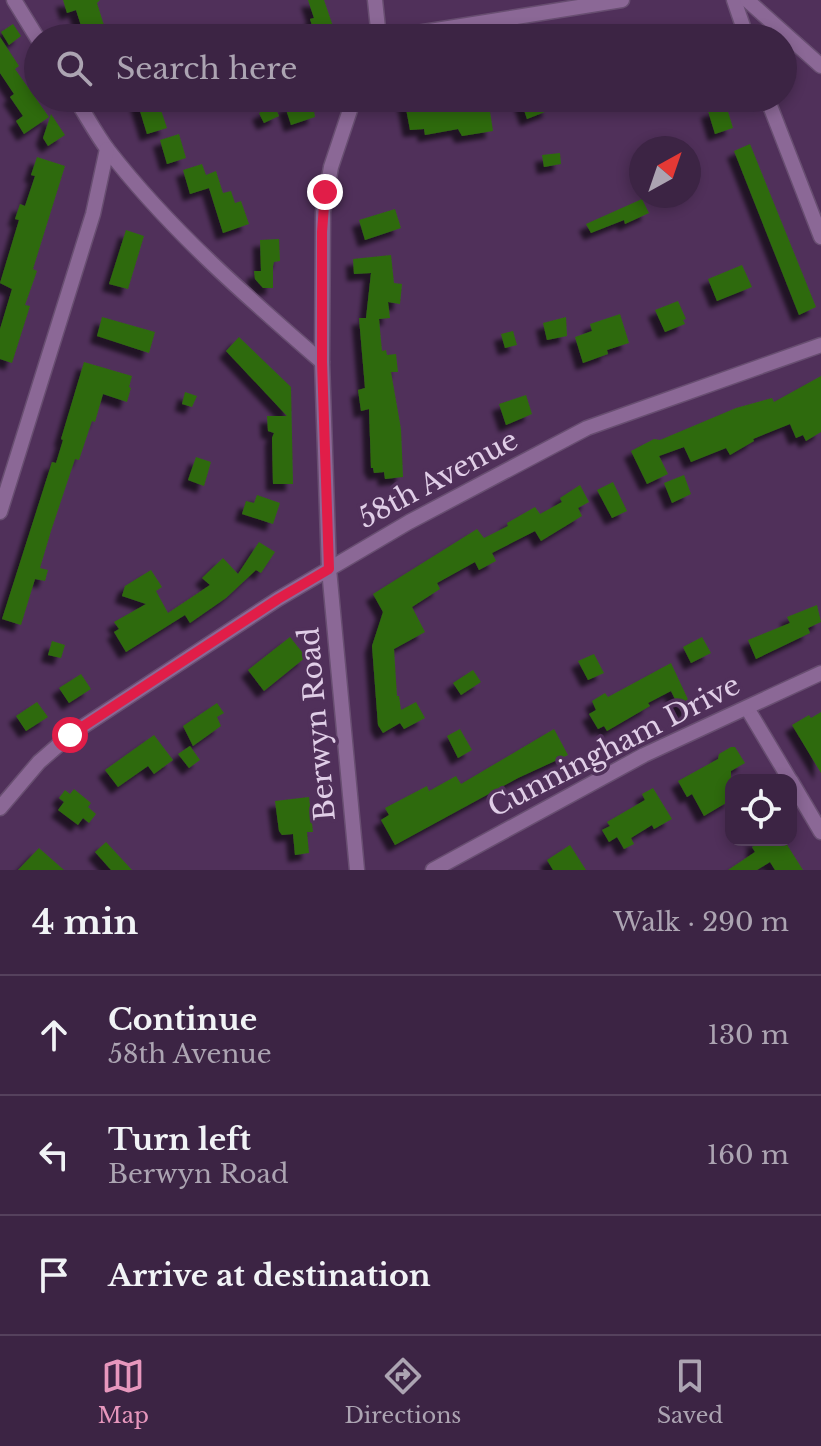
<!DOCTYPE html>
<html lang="en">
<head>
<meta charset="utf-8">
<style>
  :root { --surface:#3c2444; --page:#432c4b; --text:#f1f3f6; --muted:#aca4b2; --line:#55415d; --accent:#e797bd }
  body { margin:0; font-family:"Libre Baskerville",serif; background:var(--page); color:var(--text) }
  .controls { position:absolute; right:24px; bottom:24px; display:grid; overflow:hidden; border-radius:16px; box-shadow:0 4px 12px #0003 }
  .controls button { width:72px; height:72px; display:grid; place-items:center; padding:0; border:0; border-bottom:2px solid var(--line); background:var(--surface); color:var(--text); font:40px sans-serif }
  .compass { position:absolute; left:629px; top:136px; width:72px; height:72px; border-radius:50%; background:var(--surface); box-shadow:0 4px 12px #0003; rotate:40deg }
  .stop { position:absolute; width:24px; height:24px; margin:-18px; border:6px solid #e11d48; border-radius:50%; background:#fff }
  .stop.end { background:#e11d48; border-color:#fff; box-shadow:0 2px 8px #0008 }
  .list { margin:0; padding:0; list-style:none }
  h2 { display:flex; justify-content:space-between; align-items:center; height:104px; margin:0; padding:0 32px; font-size:34px }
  h2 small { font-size:26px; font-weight:400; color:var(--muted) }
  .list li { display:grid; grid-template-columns:52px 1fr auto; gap:24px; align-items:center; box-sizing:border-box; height:120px; padding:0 32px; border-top:2px solid var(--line) }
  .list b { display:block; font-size:30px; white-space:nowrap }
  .list p { margin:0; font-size:26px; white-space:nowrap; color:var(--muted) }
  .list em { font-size:26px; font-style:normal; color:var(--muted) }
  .icon { flex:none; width:44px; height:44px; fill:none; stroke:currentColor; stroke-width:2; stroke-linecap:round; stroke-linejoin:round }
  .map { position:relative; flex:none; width:821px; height:870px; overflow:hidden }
  .search { position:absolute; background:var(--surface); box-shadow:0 4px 12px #0003; left:24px; right:24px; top:24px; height:88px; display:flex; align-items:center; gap:20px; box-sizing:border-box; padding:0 28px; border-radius:44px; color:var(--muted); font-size:30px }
  .sheet { height:464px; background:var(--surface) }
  nav { display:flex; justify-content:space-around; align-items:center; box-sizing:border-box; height:112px; border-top:2px solid var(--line); background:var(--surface); font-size:22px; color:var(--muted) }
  nav a { display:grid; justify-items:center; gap:4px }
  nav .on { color:var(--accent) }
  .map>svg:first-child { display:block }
</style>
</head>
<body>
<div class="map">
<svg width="821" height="870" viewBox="0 0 821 870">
  <defs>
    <filter id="shadow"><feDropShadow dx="-7" dy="7" stdDeviation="2" flood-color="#0009"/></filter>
  </defs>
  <rect width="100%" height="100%" fill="#50305a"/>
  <g fill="#2f6b0e" filter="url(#shadow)">
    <polygon points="63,0 100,0 97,3 108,38 85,38 76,10 67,13"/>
    <polygon points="308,0 324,0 337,38 316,38 310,19 314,18"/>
    <polygon points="13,24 21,36 9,45 1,32"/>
    <polygon points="0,37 19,66 15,69 49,117 24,134 16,121 23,116 10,97 14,94 0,73"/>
    <polygon points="136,98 157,98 167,128 147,134"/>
    <polygon points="312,98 315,117 291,125 285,106"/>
    <polygon points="404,98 488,98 493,131 462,136 458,129 425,135 424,129 410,130"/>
    <polygon points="520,98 545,98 550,110 527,119"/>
    <polygon points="274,105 279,116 264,123 259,113"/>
    <polygon points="726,105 733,128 715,134 708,111"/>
    <polygon points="51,114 65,135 48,146 43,138"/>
    <polygon points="179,134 186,158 167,164 160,140"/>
    <polygon points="750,144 816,307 799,315 734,151"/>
    <polygon points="560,153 561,164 544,167 542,155"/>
    <polygon points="37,157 65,166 33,269 37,271 25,305 30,306 12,363 0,359 0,329 12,289 0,283 19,220 15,219 20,204 25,206 35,176 31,175"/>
    <polygon points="202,164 206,175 216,171 223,193 231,191 235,203 241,201 249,224 223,233 209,188 190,194 183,170"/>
    <polygon points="642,199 649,213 625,224 624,220 591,233 586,224"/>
    <polygon points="395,209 401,228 365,240 359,220"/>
    <polygon points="126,230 144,236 128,289 109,284"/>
    <polygon points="279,239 280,261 274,262 273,266 273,288 263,288 255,279 254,271 261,271 260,240"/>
    <polygon points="391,255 394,283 402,284 400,304 388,302 390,318 379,319 382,351 386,350 387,355 396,354 398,372 391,372 401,429 403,477 385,479 384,472 374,473 373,468 371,468 369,409 361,411 358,390 365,388 359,318 366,318 371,273 354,274 353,259"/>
    <polygon points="742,265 752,287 717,301 708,279"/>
    <polygon points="678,301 686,319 683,320 685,324 665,332 655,310"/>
    <polygon points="620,314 629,343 607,350 608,354 583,363 575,337 592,331 590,324"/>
    <polygon points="102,317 155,332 149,353 97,336"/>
    <polygon points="566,317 567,336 547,340 543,323"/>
    <polygon points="513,331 517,345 505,348 501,334"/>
    <polygon points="239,337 291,387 293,484 273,484 272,438 274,433 268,431 267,416 287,416 226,351"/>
    <polygon points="84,362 132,376 129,387 131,388 127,402 103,394 95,422 92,421 79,460 75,459 51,531 40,568 48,570 45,581 35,579 21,625 2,619 52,462 56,463 63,440 61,439"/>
    <polygon points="821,376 821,432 806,441 803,435 796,438 790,424 753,439 754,441 730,455 726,448 691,462 684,447 659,456 668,474 647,484 631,451 654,439 660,440 736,408 772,398 774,402"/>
    <polygon points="185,392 197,396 192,407 182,404"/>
    <polygon points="526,395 532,414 506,425 499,404"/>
    <polygon points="196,457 211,462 204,486 188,480"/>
    <polygon points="684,475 691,494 672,503 664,483"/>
    <polygon points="613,482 627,511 612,518 597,490"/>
    <polygon points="580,485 589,502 578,508 582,516 541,541 535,531 492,553 496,561 479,570 475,562 437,583 440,589 412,607 425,632 394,649 397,696 399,696 401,710 416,702 425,718 404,729 400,723 383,733 378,725 372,646 383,612 373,594 477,529 484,538 508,526 507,523 535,507 540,514 562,502 560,498"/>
    <polygon points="257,495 280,503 273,524 242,514 246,501 254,503"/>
    <polygon points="259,542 275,552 261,573 256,570 226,598 190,623 185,615 126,652 114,632 119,629 114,622 146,604 122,596 125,586 151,570 162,587 156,591 168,613 210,585 202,578 223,558 238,574"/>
    <polygon points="817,605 821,622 808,628 810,633 756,659 748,640 790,623 787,617"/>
    <polygon points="290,637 306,657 264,691 248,670"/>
    <polygon points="702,637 711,653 691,663 683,647"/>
    <polygon points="52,641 65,645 61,658 48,655"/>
    <polygon points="594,654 604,673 588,680 578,661"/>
    <polygon points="671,663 692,708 682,713 671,691 648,703 650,706 607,731 604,726 598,729 589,714 596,710 592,701 605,693 608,697"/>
    <polygon points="473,670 481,682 461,695 453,683"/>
    <polygon points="81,674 91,689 69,703 59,688"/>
    <polygon points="37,702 48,717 26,731 16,716"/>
    <polygon points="217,703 224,713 217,717 221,726 193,746 183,726"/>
    <polygon points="821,712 821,773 792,725 809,715 811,718"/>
    <polygon points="460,729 472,750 458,758 447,736"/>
    <polygon points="554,729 568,755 518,778 395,845 381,820 389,815 385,808 427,786 429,791 456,776 461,784"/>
    <polygon points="154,735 173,760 154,774 148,766 118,787 105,770"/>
    <polygon points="190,746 200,760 189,768 178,754"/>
    <polygon points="731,747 735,747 745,763 731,771 731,800 704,816 692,794 687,797 678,781 718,759 719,754"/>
    <polygon points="653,788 672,819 654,829 652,825 631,838 634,844 624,849 617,837 609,842 602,830 610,826 607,822 645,800 642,794"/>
    <polygon points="74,789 91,803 88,807 96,814 89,823 83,818 78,825 58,810 64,802 59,798 65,790 70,794"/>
    <polygon points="309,797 313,832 307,832 309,853 295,855 293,834 282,835 279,831 275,801"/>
    <polygon points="752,840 784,840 803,870 775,870 770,862 757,870 728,870 755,852 752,847 756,845"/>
    <polygon points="106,842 132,870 111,870 95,852"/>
    <polygon points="570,845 586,870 553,870 547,860"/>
    <polygon points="39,848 64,870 18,870"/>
  </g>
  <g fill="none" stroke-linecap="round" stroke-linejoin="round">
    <defs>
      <g id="street">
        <polyline points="14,0 38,39"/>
        <polyline points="375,0 379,38"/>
        <polyline points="734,0 747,38"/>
        <polyline points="747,0 821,66"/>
        <polyline points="386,38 622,0"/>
        <path d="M75 98C86 115 96 134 108 150 169 229 247 297 322 362"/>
        <polyline points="354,98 331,167 323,212 322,362 329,569 357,870"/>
        <polyline points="767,98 821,237"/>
        <polyline points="0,512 93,214 107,149"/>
        <polyline points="747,708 790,780"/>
        <polyline points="791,781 821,832"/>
        <polyline points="0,808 39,762 70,735 278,599 409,522 587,428 821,345"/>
        <polyline points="433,870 644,755 821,673"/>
      </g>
    </defs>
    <use href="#street" stroke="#684e71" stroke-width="17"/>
    <use href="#street" stroke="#8b6896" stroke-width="14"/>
  </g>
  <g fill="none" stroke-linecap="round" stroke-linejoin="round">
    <polyline stroke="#e11d48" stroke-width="10" points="70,735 278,599 329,569 322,362 322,232 325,192"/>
  </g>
  <g text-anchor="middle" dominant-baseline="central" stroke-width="7" stroke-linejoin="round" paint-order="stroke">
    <g font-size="28" fill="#e0cee7" stroke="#50305a">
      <text transform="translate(438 479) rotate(-28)">58th Avenue</text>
      <text transform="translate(317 724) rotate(-95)">Berwyn Road</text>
      <text transform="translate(614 746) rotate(-27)">Cunningham Drive</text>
    </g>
  </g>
</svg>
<div class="controls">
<button><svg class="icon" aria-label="locate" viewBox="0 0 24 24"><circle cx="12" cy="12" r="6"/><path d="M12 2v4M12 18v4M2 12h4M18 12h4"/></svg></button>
</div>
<svg class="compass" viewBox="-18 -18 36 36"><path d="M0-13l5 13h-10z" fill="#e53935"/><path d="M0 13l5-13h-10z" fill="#aca4b2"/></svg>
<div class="stop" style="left:70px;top:735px"></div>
<div class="stop end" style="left:325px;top:192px"></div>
<div class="search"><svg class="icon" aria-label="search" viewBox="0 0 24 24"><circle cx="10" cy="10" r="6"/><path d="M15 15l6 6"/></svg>Search here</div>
</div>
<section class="sheet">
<h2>4 min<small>Walk · 290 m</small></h2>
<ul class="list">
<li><svg class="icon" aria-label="ahead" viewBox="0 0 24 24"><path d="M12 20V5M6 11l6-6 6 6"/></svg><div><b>Continue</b><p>58th Avenue</p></div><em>130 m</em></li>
<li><svg class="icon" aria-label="left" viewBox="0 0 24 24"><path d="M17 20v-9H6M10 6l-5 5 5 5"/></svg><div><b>Turn left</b><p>Berwyn Road</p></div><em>160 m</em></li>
<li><svg class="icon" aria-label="arrive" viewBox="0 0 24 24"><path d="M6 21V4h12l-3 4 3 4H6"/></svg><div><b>Arrive at destination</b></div></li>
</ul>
</section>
<nav>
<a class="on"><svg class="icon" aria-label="map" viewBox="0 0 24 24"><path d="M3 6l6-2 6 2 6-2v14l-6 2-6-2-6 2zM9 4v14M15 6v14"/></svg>Map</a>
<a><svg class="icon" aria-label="directions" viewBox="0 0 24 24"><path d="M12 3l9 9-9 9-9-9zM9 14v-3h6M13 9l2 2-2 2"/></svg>Directions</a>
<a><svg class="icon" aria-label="saved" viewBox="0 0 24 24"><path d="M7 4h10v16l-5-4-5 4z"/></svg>Saved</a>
</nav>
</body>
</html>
